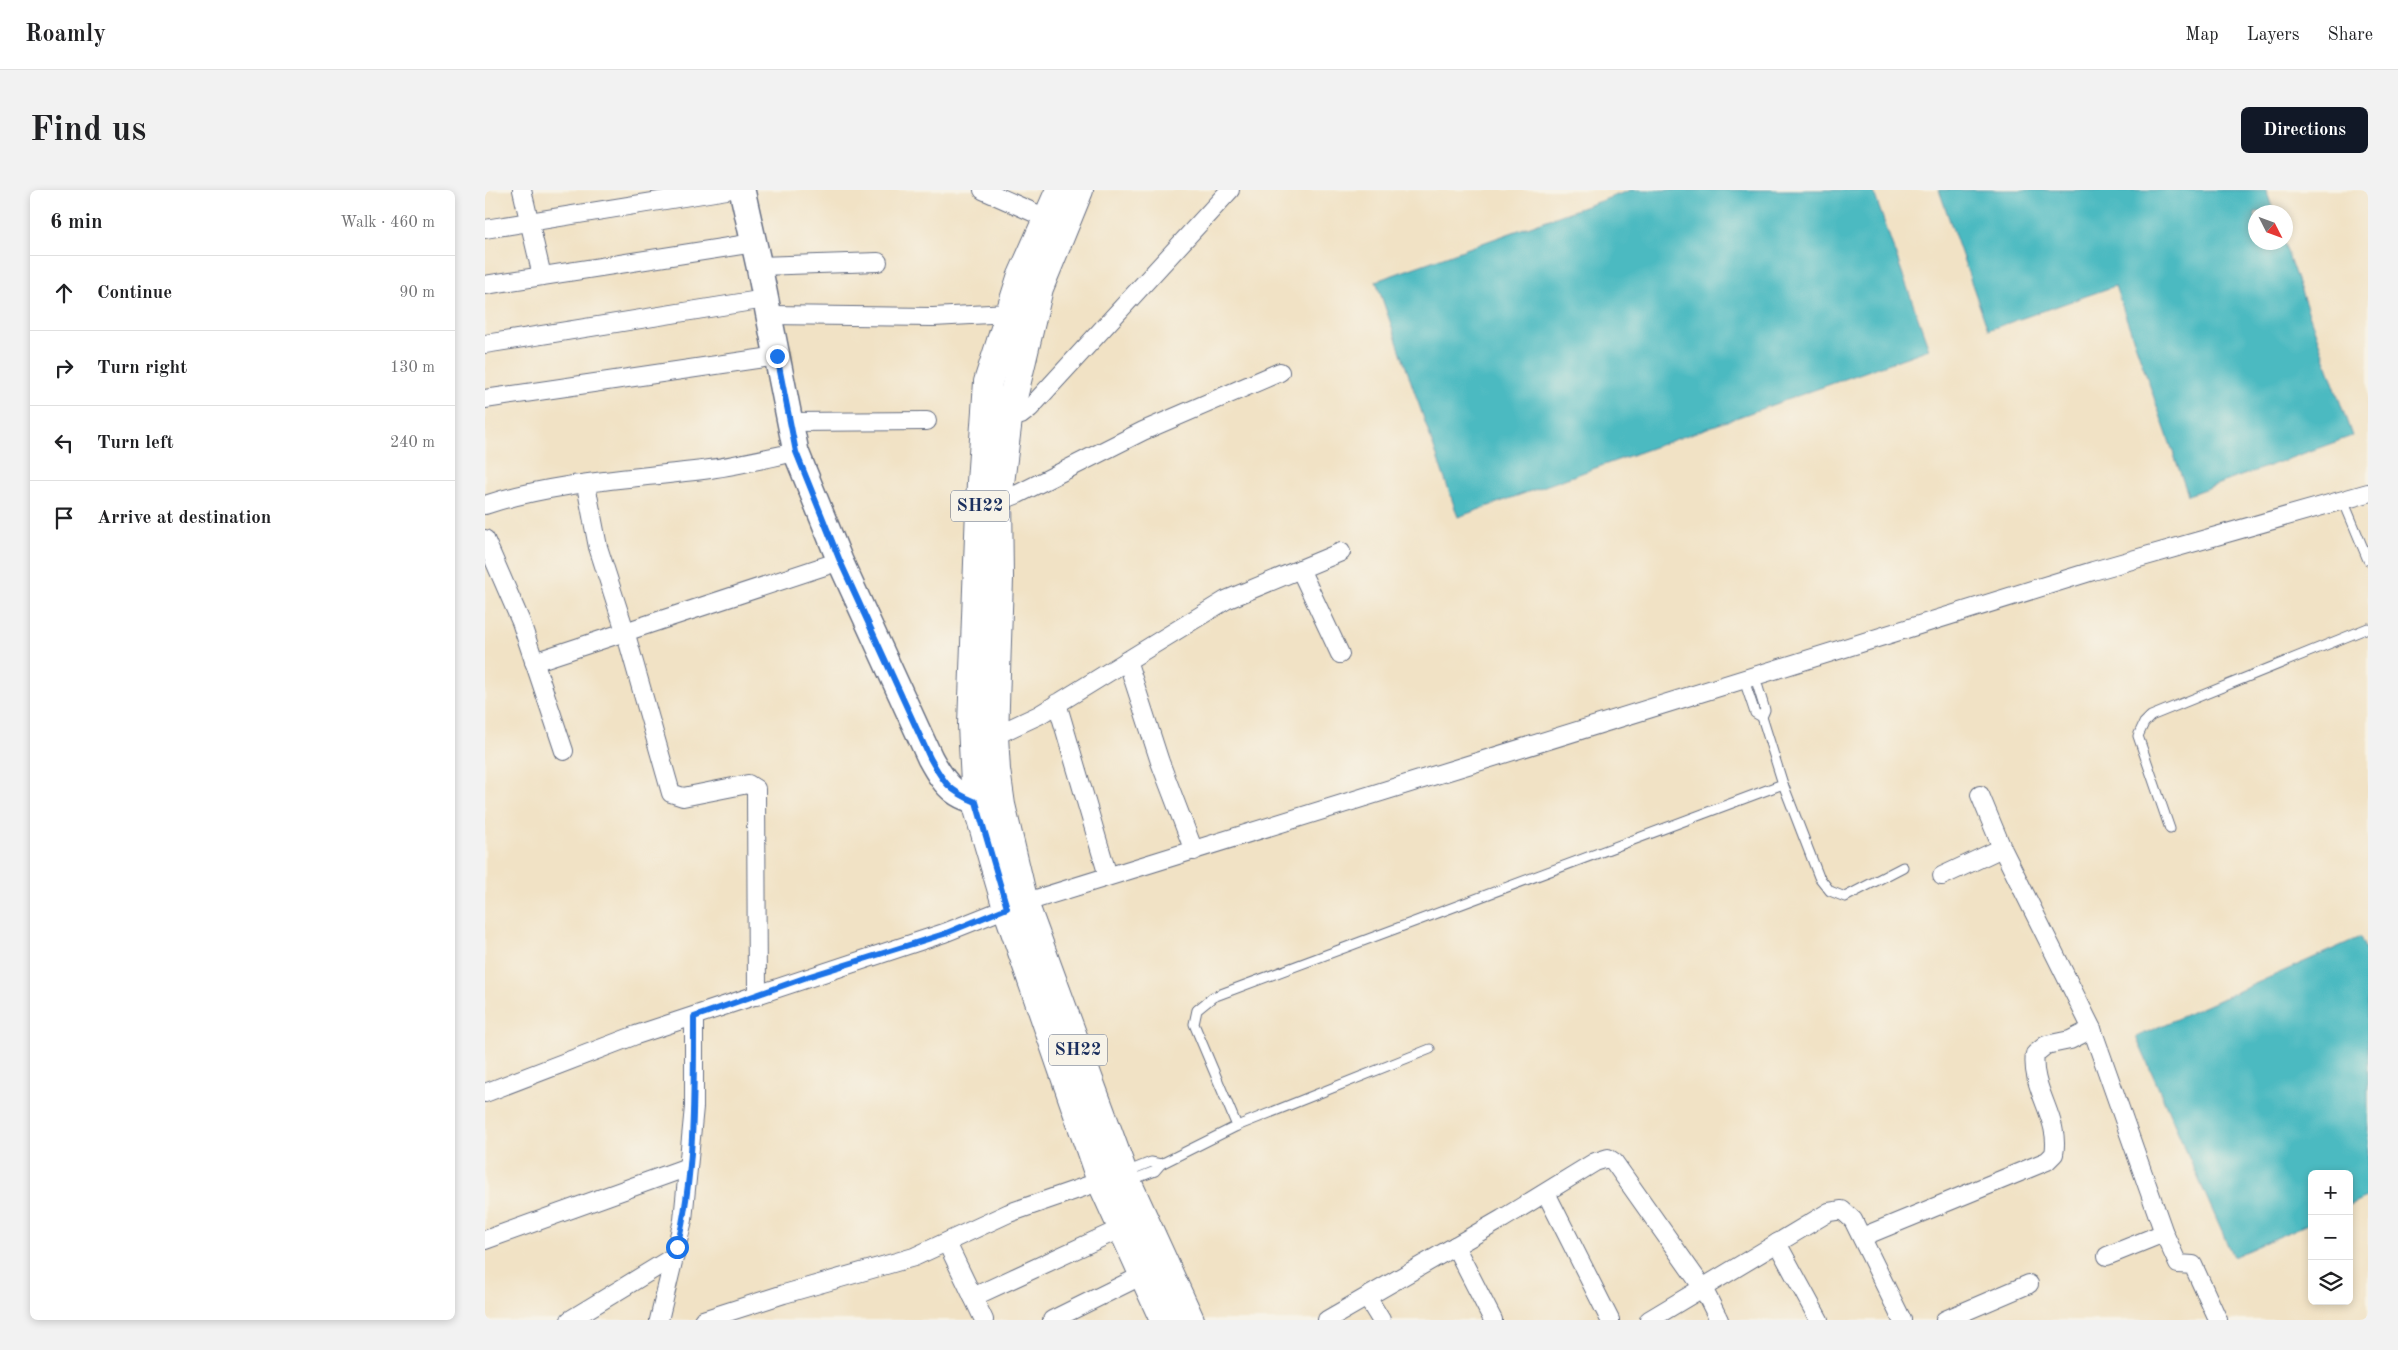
<!DOCTYPE html>
<html lang="en">
<head>
<meta charset="utf-8">
<style>
  :root { --surface:#fff; --page:#f2f2f2; --text:#202124; --muted:#757577; --line:#e0e0e0; --accent:#111827 }
  body { margin:0; font-family:"Old Standard TT",serif; background:var(--page); color:var(--text) }
  .controls { position:absolute; right:15px; bottom:15px; display:grid; overflow:hidden; border-radius:8px; box-shadow:0 2px 8px #0003 }
  .controls button { width:45px; height:45px; display:grid; place-items:center; padding:0; border:0; border-bottom:1px solid var(--line); background:var(--surface); color:var(--text); font:25px sans-serif }
  .compass { position:absolute; left:1763px; top:15px; width:45px; height:45px; border-radius:50%; background:var(--surface); box-shadow:0 2px 8px #0003; rotate:132deg }
  .stop { position:absolute; width:15px; height:15px; margin:-11px; border:4px solid #1a73e8; border-radius:50%; background:#fff }
  .stop.end { background:#1a73e8; border-color:#fff; box-shadow:0 1px 5px #0008 }
  .list { margin:0; padding:0; list-style:none }
  h2 { display:flex; justify-content:space-between; align-items:center; height:65px; margin:0; padding:0 20px; font-size:21px }
  h2 small { font-size:16px; font-weight:400; color:var(--muted) }
  .list li { display:grid; grid-template-columns:32px 1fr auto; gap:15px; align-items:center; box-sizing:border-box; height:75px; padding:0 20px; border-top:1px solid var(--line) }
  .list b { display:block; font-size:19px; white-space:nowrap }
  .list em { font-size:16px; font-style:normal; color:var(--muted) }
  .icon { flex:none; width:28px; height:28px; fill:none; stroke:currentColor; stroke-width:2; stroke-linecap:round; stroke-linejoin:round }
  .map { position:relative; flex:none; width:1883px; height:1130px; overflow:hidden; border-radius:8px }
  header { display:flex; align-items:center; gap:30px; box-sizing:border-box; height:70px; padding:0 25px; background:var(--surface); border-bottom:1px solid var(--line) }
  header strong { font-size:24px }
  nav { display:flex; gap:28px; margin-inline-start:auto; font-size:18px }
  .intro { display:flex; align-items:center; justify-content:space-between; box-sizing:border-box; height:120px; padding:0 30px }
  h1 { margin:0; font-size:35px }
  .button { padding:12px 22px; border-radius:8px; background:var(--accent); color:#fff; font-size:18px; font-weight:700 }
  main { display:flex; gap:30px; padding:0 30px }
  aside { flex:1; background:var(--surface); border-radius:8px; box-shadow:0 2px 8px #0003 }
  .map>svg:first-child { display:block }
</style>
</head>
<body>
<header>
<strong>Roamly</strong>
<nav><a>Map</a><a>Layers</a><a>Share</a></nav>
</header>
<div class="intro"><h1>Find us</h1><a class="button">Directions</a></div>
<main>
<aside>
<h2>6 min<small>Walk · 460 m</small></h2>
<ul class="list">
<li><svg class="icon" aria-label="ahead" viewBox="0 0 24 24"><path d="M12 20V5M6 11l6-6 6 6"/></svg><div><b>Continue</b></div><em>90 m</em></li>
<li><svg class="icon" aria-label="right" viewBox="0 0 24 24"><path d="M7 20v-9h11M14 6l5 5-5 5"/></svg><div><b>Turn right</b></div><em>130 m</em></li>
<li><svg class="icon" aria-label="left" viewBox="0 0 24 24"><path d="M17 20v-9H6M10 6l-5 5 5 5"/></svg><div><b>Turn left</b></div><em>240 m</em></li>
<li><svg class="icon" aria-label="arrive" viewBox="0 0 24 24"><path d="M6 21V4h12l-3 4 3 4H6"/></svg><div><b>Arrive at destination</b></div></li>
</ul>
</aside>
<div class="map">
<svg width="1883" height="1130" viewBox="0 0 1883 1130">
  <rect width="100%" height="100%" fill="#f7f3e8"/>
  <filter id="ink" filterUnits="userSpaceOnUse"><feTurbulence type="fractalNoise" baseFrequency=".02" numOctaves="2"/><feDisplacementMap in="SourceGraphic" scale="10" xChannelSelector="R" yChannelSelector="G"/><feConvolveMatrix kernelMatrix="1 2 1 2 8 2 1 2 1" color-interpolation-filters="sRGB"/></filter>
  <filter id="wash" filterUnits="userSpaceOnUse"><feTurbulence type="fractalNoise" baseFrequency=".0096" numOctaves="4" result="noise"/><feDisplacementMap in="SourceGraphic" scale="20" xChannelSelector="R" yChannelSelector="G"/><feGaussianBlur stdDeviation="1.12" result="paint"/><feColorMatrix in="noise" values="0 0 0 0 0 0 0 0 0 0 0 0 0 0 0 0 0 1.4 0 .05"/><feComposite in="paint" operator="in"/></filter>
  <g filter="url(#wash)">
    <rect width="100%" height="100%" fill="#f1e2c5"/>
    <g fill="#4bbac1" stroke="#337490">
      <polygon points="1146,0 1388,0 1444,159 973,327 891,91"/>
      <polygon points="1454,0 1781,0 1789,22 1770,22 1770,52 1799,53 1867,246 1703,305 1630,96 1503,140"/>
      <polygon points="1875,747 1883,765 1883,1007 1864,1016 1864,984 1827,984 1827,1032 1748,1067 1651,847"/>
    </g>
  </g>
  <g filter="url(#ink)">
    <g fill="none" stroke-linecap="round" stroke-linejoin="round">
      <defs>
        <g id="service">
          <polyline points="1858,310 1883,370"/>
          <polyline points="1270,487 1280,520 1277,527"/>
          <polyline points="1259,490 1270,523 1277,527 1298,594 1334,687 1345,701 1360,707 1418,677"/>
          <polyline points="1685,639 1653,546 1659,533 1666,526 1883,438"/>
          <polyline points="752,936 709,834 712,820 728,807 1298,594"/>
          <polyline points="641,982 666,972 676,974"/>
          <polyline points="644,991 670,981 676,974 752,936 945,859"/>
        </g>
        <g id="minor">
          <polyline points="37,0 57,86"/>
          <polyline points="498,0 561,28"/>
          <polyline points="0,39 242,0"/>
          <polyline points="274,76 393,72"/>
          <polyline points="0,95 269,53"/>
          <polyline points="284,125 448,127 524,123"/>
          <polyline points="0,154 280,109"/>
          <polyline points="0,209 292,166"/>
          <polyline points="523,229 536,225 545,218 745,0"/>
          <polyline points="305,232 442,231"/>
          <polyline points="101,295 113,357 140,441 186,603 198,607 263,594 271,599 272,806"/>
          <polyline points="503,310 520,309 533,304 658,241 795,182"/>
          <path d="M0 315C72 291 150 289 225 279 254 275 282 268 311 262"/>
          <polyline points="0,349 36,432 79,561"/>
          <polyline points="815,379 855,464"/>
          <polyline points="642,470 675,572 709,661"/>
          <polyline points="49,472 355,371"/>
          <polyline points="572,513 623,686"/>
          <polyline points="509,546 554,525 741,410 856,362"/>
          <polyline points="1457,686 1517,658"/>
          <polyline points="1607,839 1679,1043 1693,1074 1708,1075 1733,1130"/>
          <polyline points="0,903 151,845 459,743 522,718 1608,381 1883,303"/>
          <polyline points="1061,1003 1125,1130"/>
          <path d="M1377 1047 1562 971 1569 964C1576 929 1545 899 1550 864L1561 855 1585 850 1607 839 1517 658 1495 605"/>
          <polyline points="0,1050 203,977"/>
          <polyline points="462,1053 499,1130"/>
          <polyline points="1292,1053 1334,1130"/>
          <polyline points="970,1056 1008,1130"/>
          <polyline points="1622,1066 1679,1043"/>
          <polyline points="488,1107 637,1038"/>
          <polyline points="882,1107 896,1130"/>
          <polyline points="85,1130 190,1066"/>
          <polyline points="174,1130 198,1030 209,917 209,827"/>
          <polyline points="218,1130 299,1104 429,1067 524,1023 625,988"/>
          <polyline points="567,1130 658,1085"/>
          <polyline points="842,1130 1017,1029 1110,972 1123,968 1129,972 1218,1098 1234,1130"/>
          <polyline points="1164,1130 1344,1022 1357,1020 1368,1030 1417,1130"/>
          <polyline points="1460,1130 1544,1094"/>
        </g>
        <path id="secondary" d="M257 0 274 76 311 262 355 371 445 568C462 599 472 610 509 614"/>
        <g id="primary">
          <polyline points="575,0 536,88 503,192 496,292 487,535 491,612 522,718 616,991 679,1130"/>
          <polyline points="594,0 554,98 523,229 513,309 514,388 509,546 511,580 516,615 539,713 638,983 705,1130"/>
        </g>
      </defs>
      <use href="#service" stroke="#666e82" stroke-width="11"/>
      <use href="#minor" stroke="#666e82" stroke-width="20"/>
      <use href="#secondary" stroke="#666e82" stroke-width="28"/>
      <use href="#primary" stroke="#666e82" stroke-width="30"/>
      <use href="#service" stroke="#fff" stroke-width="9"/>
      <use href="#minor" stroke="#fff" stroke-width="18"/>
      <use href="#secondary" stroke="#fff" stroke-width="25"/>
      <use href="#primary" stroke="#fff" stroke-width="28"/>
    </g>
  </g>
  <g fill="none" stroke-linecap="round" stroke-linejoin="round" filter="url(#ink)">
    <path stroke="#1a73e8" stroke-width="6" d="M192 1057C210 985 209 901 209 827L325 786 459 744 522 718 491 612C464 601 459 593 445 568L355 371 311 262 292 166"/>
  </g>
  <g text-anchor="middle" dominant-baseline="central" stroke-width="5" stroke-linejoin="round" paint-order="stroke">
    <g fill="#f7f3e8" stroke="#5d6a87" stroke-width="1">
      <rect x="466" y="300.5" width="58" height="31" rx="4"/>
      <rect x="564" y="844.5" width="58" height="31" rx="4"/>
    </g>
    <g font-size="18" font-weight="bold" fill="#1b2f5e">
      <text x="495" y="316">SH22</text>
      <text x="593" y="860">SH22</text>
    </g>
  </g>
</svg>
<div class="controls">
<button>+</button>
<button>−</button>
<button><svg class="icon" aria-label="layers" viewBox="0 0 24 24"><path d="M12 4l9 5-9 5-9-5zM3 14l9 5 9-5"/></svg></button>
</div>
<svg class="compass" viewBox="-18 -18 36 36"><path d="M0-13l5 13h-10z" fill="#e53935"/><path d="M0 13l5-13h-10z" fill="#757577"/></svg>
<div class="stop" style="left:192px;top:1057px"></div>
<div class="stop end" style="left:292px;top:166px"></div>
</div>
</main>
</body>
</html>
